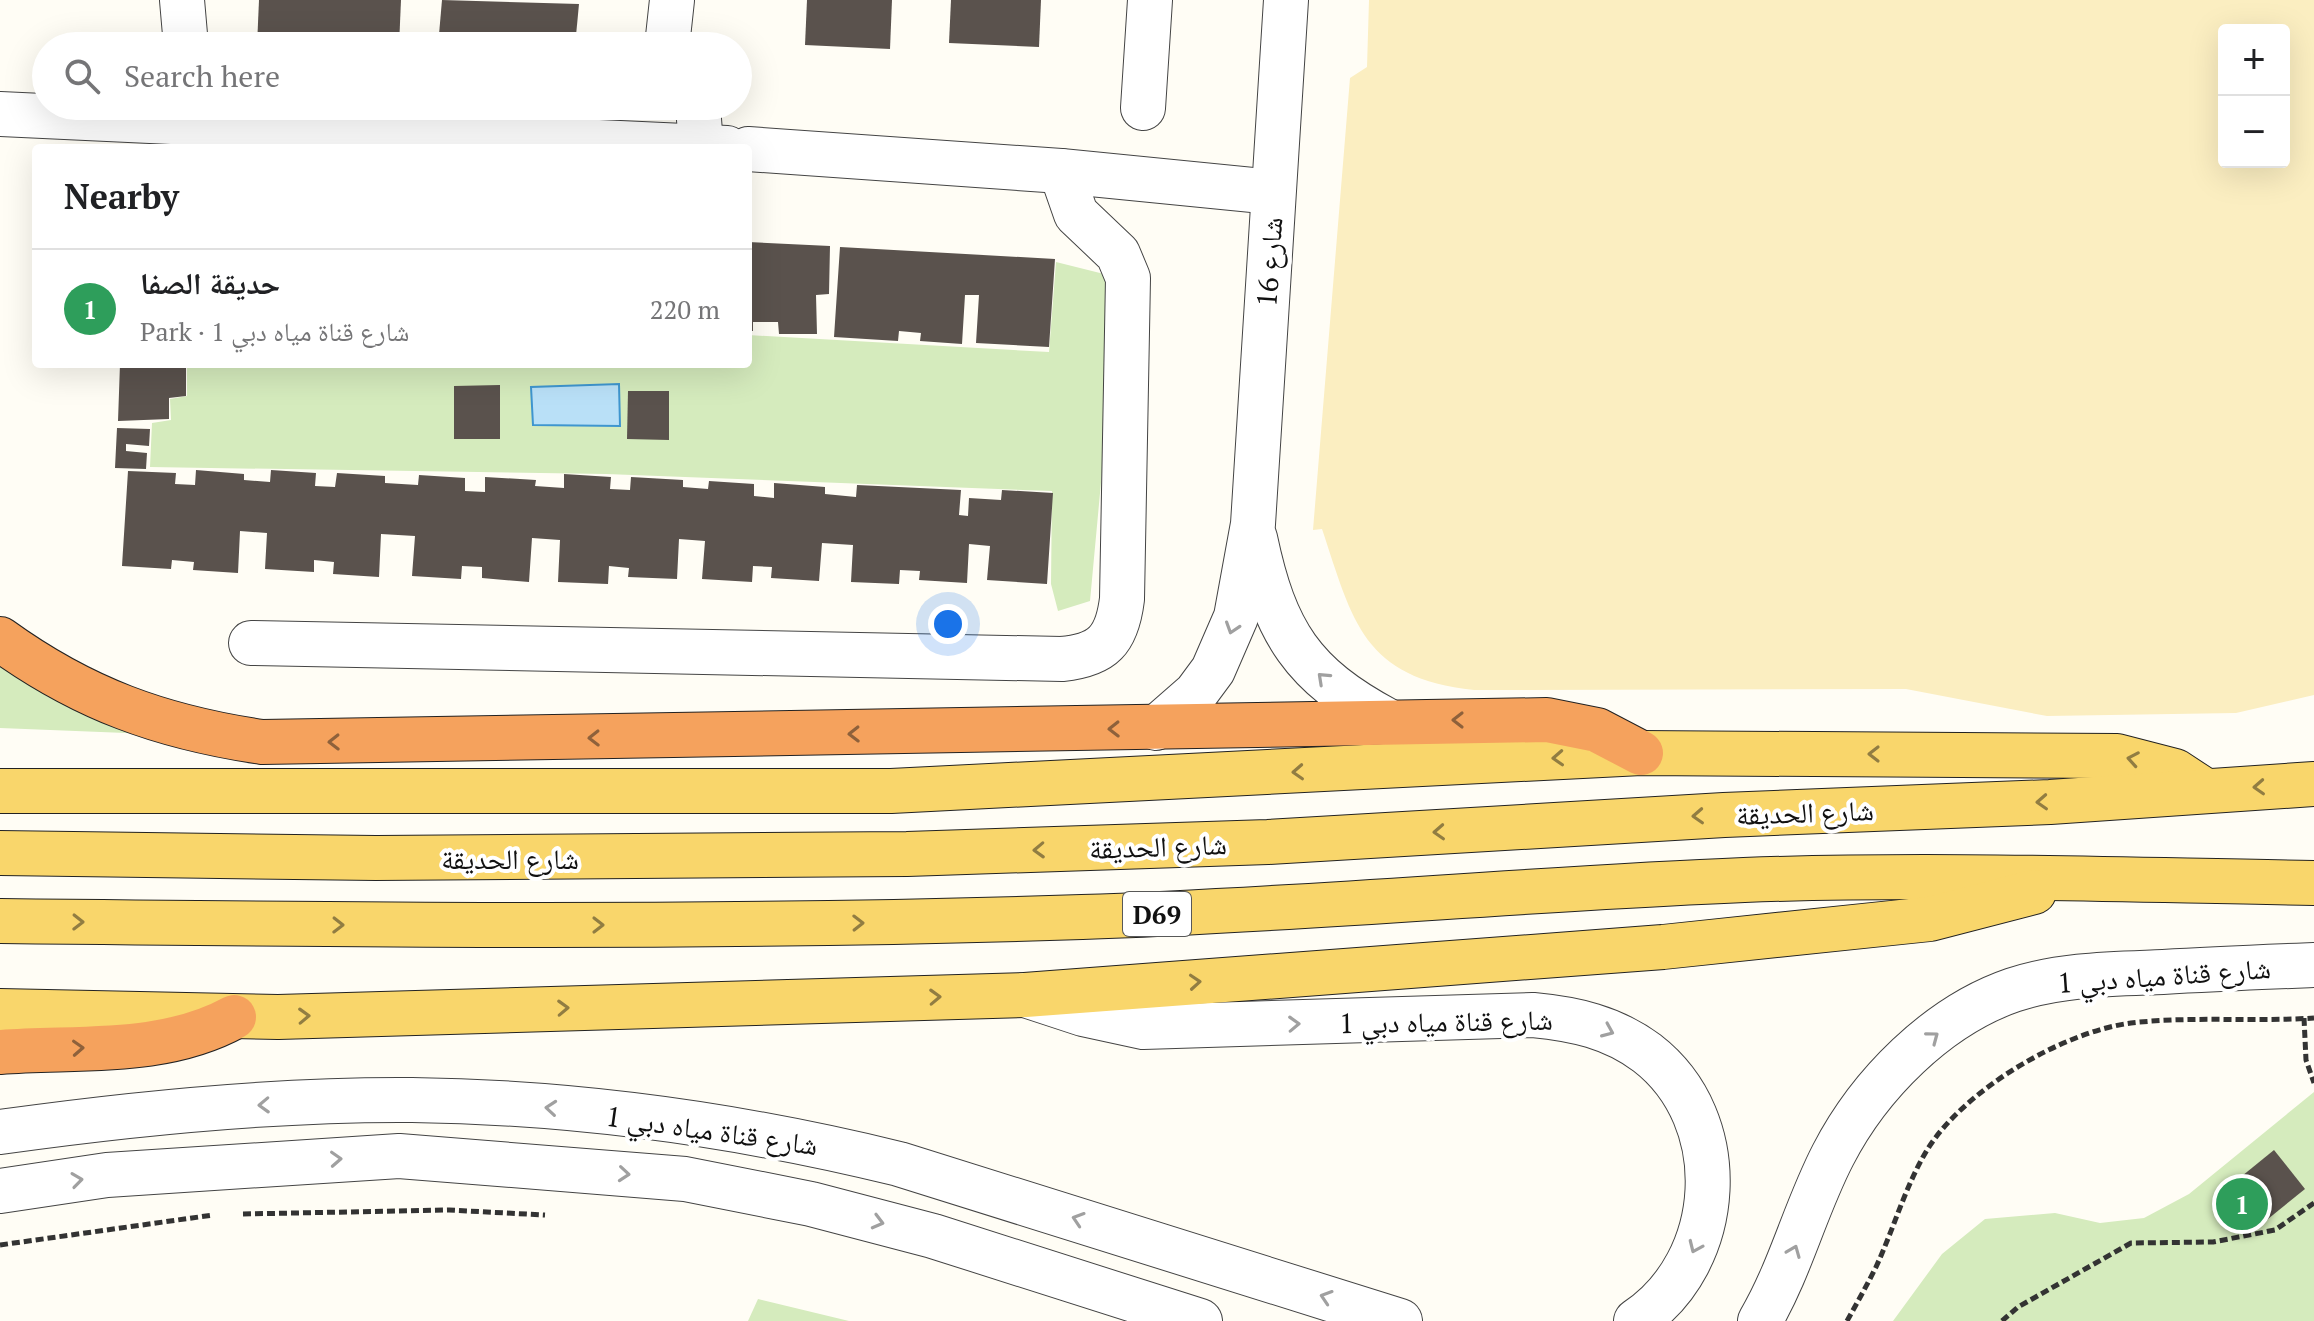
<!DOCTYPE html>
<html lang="en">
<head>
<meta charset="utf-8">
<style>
  :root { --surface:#fff; --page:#f6f6f6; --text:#202124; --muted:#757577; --line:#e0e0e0; --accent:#c4262e }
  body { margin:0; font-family:"PT Serif","Noto Naskh Arabic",serif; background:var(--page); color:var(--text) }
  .controls { position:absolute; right:24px; top:24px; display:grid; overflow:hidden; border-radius:8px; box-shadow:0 8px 32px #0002 }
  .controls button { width:72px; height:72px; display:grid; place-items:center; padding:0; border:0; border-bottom:2px solid var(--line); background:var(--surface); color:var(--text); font:40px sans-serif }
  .you { position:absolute; left:948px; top:624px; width:28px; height:28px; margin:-20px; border:6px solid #fff; border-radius:50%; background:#1a73e8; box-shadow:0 0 0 12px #1a73e833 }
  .badge { display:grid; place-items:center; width:52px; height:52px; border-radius:50%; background:var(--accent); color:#fff; font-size:26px; font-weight:700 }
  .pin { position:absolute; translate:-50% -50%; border:4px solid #fff; box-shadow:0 2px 8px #0006 }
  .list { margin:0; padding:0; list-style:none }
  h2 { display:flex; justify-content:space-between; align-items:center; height:104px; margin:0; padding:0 32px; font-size:34px }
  h2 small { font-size:26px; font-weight:400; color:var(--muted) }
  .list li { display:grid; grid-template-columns:52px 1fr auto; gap:24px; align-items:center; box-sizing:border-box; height:120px; padding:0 32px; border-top:2px solid var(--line) }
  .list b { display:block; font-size:30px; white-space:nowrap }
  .list p { margin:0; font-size:26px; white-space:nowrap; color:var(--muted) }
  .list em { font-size:26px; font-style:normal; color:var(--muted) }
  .icon { flex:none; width:44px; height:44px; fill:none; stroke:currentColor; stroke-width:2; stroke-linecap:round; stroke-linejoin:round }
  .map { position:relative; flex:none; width:2314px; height:1321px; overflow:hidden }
  .search { position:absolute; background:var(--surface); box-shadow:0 8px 32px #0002; left:32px; top:32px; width:720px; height:88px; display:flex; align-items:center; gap:20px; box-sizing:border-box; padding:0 28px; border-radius:44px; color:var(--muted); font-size:30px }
  .panel { position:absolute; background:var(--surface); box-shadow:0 8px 32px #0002; left:32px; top:144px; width:720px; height:224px; border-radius:8px }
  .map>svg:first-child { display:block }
</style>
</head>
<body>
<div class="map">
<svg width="2314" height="1321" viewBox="0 0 2314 1321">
  <rect width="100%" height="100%" fill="#fffdf5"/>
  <g fill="#d5ebbd">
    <polygon points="1056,262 1120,278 1090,601 1058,611 1051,584 1052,491 606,474 150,467 152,423 171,420 170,399 187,396 187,364 748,364 748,335 1049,352"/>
    <polygon points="0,655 151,734 0,728"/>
    <polygon points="2314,1092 2314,1321 1893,1321 1942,1254 1985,1219 2055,1213 2100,1223 2144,1218 2189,1194"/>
    <polygon points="758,1299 849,1321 748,1321"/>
  </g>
  <path fill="#fbeec1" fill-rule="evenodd" d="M1369 0H2314V695L2236 713 2047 716 1906 689 1474 690C1363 678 1353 622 1322 529L1313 530 1350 78 1367 67ZM2224 30H2284V162H2224Z"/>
  <polygon fill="#b9e0f7" stroke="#3f96cf" stroke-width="2" points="619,384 620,426 533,425 531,387"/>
  <g fill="#5a524d">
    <polygon points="259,0 401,0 399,46 257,46"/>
    <polygon points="442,0 579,4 575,46 438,46"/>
    <polygon points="807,0 892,0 890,49 805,45"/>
    <polygon points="951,0 1041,0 1039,47 949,43"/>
    <polygon points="748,242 830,246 829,294 816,295 817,334 779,334 778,322 753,322 753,331 748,331"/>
    <polygon points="840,247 1055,259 1049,347 976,343 979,295 965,295 962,344 920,341 921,333 899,331 898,341 834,337"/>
    <polygon points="120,364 167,367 167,364 186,364 186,396 169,398 169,419 118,421"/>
    <polygon points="500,385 500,439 454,439 454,386"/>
    <polygon points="628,391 669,391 669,440 627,439"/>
    <polygon points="117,428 150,429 149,446 126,444 126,451 147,453 146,469 115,468"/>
    <polygon points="196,470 244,474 244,480 270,482 271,470 316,473 315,486 335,487 337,473 385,476 385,483 418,485 419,475 465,478 465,491 485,492 485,477 536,480 535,486 564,488 564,474 611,477 610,489 630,490 631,477 683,480 683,487 708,489 709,481 754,484 754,496 774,498 774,483 825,487 825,494 856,497 857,485 961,490 959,515 968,516 969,498 1001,500 1002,490 1053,493 1047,584 987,580 990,546 969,544 967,583 919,580 920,571 900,570 899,584 851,582 853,545 822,543 819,581 771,578 772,567 753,566 752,582 702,579 705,541 679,539 677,579 628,577 629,568 609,566 608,584 558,582 560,540 532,538 529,582 482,578 482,567 462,566 461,579 412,576 415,536 381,534 379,577 333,574 334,562 314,560 314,572 265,569 267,533 240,531 238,573 193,570 194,562 172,560 171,569 122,566 128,471 176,473 175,484 195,485"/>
    <polygon points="2274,1150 2305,1189 2258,1227 2226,1189"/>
  </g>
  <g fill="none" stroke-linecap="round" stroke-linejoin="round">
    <defs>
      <g id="minor">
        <polyline points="182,0 186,46"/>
        <polyline points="667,46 672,0"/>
        <polyline points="698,106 701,146"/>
        <polyline points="1143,108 1150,0"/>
        <polyline points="0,114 727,148"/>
        <polyline points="748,149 1061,171 1273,192"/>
        <path d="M1255 538C1275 633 1302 675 1388 721"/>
        <path d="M251 643 1062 659C1103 655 1117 640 1122 599L1128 278 1118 254 1076 214 1061 171"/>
        <polyline points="1156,728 1196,693 1213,670 1236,617 1253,524 1286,0"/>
        <path d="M1025 995 1083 1014 1143 1027 1533 1015C1575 1019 1612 1027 1647 1053 1734 1120 1725 1262 1636 1321"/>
        <path d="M0 1132C136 1113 274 1099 412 1100 576 1102 740 1125 899 1164L1400 1321"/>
        <polyline points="0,1191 107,1175 399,1156 685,1179 811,1204 933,1236 1200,1321"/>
        <path d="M1760 1321C1791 1268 1805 1209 1833 1155 1869 1085 1937 1016 2013 990 2061 974 2112 974 2163 972 2213 969 2264 967 2314 965"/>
      </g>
      <g id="major">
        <polyline points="0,791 891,791 1641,753 2117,756 2175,771 2204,790"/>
        <polyline points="0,853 376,858 907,854 1268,842 1724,815 2050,802 2314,784"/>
        <path d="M0 921C361 925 721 929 1082 917 1303 910 1523 889 1744 880 1934 873 2124 880 2314 883"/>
        <polyline points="0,1011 278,1017 1025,995 1663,947 1930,919 2034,892"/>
      </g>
      <g id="highway">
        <path d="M0 639C83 699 161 727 262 742L1547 720 1597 730 1641 753"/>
        <path d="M0 1052C78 1046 163 1056 234 1017"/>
      </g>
    </defs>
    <use href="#minor" stroke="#444" stroke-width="46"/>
    <use href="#major" stroke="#222" stroke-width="46"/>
    <use href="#highway" stroke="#222" stroke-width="46"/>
    <g stroke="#333" stroke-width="5" stroke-dasharray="8 4" stroke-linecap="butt">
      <polyline points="2304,1018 2306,1060 2314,1083"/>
      <polyline points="243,1214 449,1210 545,1215"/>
      <polyline points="0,1245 213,1215"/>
      <path d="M1847 1321C1857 1303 1867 1285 1876 1267 1894 1228 1905 1187 1927 1150 1964 1090 2062 1032 2131 1023 2191 1016 2253 1022 2314 1018"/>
      <polyline points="2002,1321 2018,1307 2131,1243 2213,1242 2275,1230 2314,1203"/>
    </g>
    <use href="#minor" stroke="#fff" stroke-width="44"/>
    <use href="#major" stroke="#f9d66b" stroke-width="44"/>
    <use href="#highway" stroke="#f5a25d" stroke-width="44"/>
  </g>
  <defs><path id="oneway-chevron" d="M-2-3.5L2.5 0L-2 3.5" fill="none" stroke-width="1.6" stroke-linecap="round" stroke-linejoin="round" transform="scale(2)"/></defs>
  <g stroke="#a0a0a0">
    <use href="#oneway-chevron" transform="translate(1232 628) rotate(108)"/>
    <use href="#oneway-chevron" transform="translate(1323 678) rotate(-137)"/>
    <use href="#oneway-chevron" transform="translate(1294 1024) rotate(-2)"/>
    <use href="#oneway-chevron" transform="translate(1608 1031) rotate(23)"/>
    <use href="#oneway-chevron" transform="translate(1933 1037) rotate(-37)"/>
    <use href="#oneway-chevron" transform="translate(264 1105) rotate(178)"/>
    <use href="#oneway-chevron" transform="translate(551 1108) rotate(-175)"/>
    <use href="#oneway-chevron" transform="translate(336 1159) rotate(-3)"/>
    <use href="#oneway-chevron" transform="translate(624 1174) rotate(5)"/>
    <use href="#oneway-chevron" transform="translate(77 1180) rotate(-8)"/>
    <use href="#oneway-chevron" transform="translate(1078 1219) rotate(-162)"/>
    <use href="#oneway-chevron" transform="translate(878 1222) rotate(15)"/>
    <use href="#oneway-chevron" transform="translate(1695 1247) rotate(114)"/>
    <use href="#oneway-chevron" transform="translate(1794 1251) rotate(-68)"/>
    <use href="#oneway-chevron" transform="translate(1326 1297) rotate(-162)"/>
  </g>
  <g stroke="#8e613b">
    <use href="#oneway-chevron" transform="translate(1458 720) rotate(180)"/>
    <use href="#oneway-chevron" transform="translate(1114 729) rotate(179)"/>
    <use href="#oneway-chevron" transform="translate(854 734) rotate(179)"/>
    <use href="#oneway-chevron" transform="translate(594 738) rotate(179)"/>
    <use href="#oneway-chevron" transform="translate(334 742) rotate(179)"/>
    <use href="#oneway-chevron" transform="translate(78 1048) rotate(-3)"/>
  </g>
  <g stroke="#917d42">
    <use href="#oneway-chevron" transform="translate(1874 754) rotate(-180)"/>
    <use href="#oneway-chevron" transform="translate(1558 758) rotate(177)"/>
    <use href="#oneway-chevron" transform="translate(2133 759) rotate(-170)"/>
    <use href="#oneway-chevron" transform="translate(1298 772) rotate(177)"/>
    <use href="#oneway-chevron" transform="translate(2259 787) rotate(177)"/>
    <use href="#oneway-chevron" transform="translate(2042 802) rotate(177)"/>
    <use href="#oneway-chevron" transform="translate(1698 816) rotate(177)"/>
    <use href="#oneway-chevron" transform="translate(1439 832) rotate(177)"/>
    <use href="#oneway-chevron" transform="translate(1039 850) rotate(178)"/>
    <use href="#oneway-chevron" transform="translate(78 922) rotate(1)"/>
    <use href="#oneway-chevron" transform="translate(858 923) rotate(-1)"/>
    <use href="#oneway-chevron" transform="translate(338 925) rotate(1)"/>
    <use href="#oneway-chevron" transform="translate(598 925)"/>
    <use href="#oneway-chevron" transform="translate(1195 982) rotate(-4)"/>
    <use href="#oneway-chevron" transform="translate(935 997) rotate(-2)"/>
    <use href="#oneway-chevron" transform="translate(563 1008) rotate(-2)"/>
    <use href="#oneway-chevron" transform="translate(304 1016) rotate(-2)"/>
  </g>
  <g text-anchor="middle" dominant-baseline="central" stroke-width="8" stroke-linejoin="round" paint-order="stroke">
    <rect fill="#fff" stroke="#585858" stroke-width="2" x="1123" y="892" width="68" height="44" rx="6"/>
    <g font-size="26" font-weight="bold" fill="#111">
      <text x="1157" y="914">D69</text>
    </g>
    <g font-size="28" fill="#111" stroke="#fff">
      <text transform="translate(1269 262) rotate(-86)">شارع 16</text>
      <text transform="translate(1805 812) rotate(-2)">شارع الحديقة</text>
      <text transform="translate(1158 846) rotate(-2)">شارع الحديقة</text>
      <text x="510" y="858">شارع الحديقة</text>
      <text transform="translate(2164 975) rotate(-4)">شارع قناة مياه دبي 1</text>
      <text transform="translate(1446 1021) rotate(-1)">شارع قناة مياه دبي 1</text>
      <text transform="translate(712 1130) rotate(8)">شارع قناة مياه دبي 1</text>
    </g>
  </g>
</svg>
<div class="controls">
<button>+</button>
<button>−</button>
</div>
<div class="you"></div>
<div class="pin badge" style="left:2242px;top:1204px;background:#2e9e5b">1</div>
<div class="search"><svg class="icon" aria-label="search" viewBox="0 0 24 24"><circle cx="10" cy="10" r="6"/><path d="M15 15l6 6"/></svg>Search here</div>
<section class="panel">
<h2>Nearby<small></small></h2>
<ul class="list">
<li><span class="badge" style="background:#2e9e5b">1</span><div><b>حديقة الصفا</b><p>Park · شارع قناة مياه دبي 1</p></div><em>220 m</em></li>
</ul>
</section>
</div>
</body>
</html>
